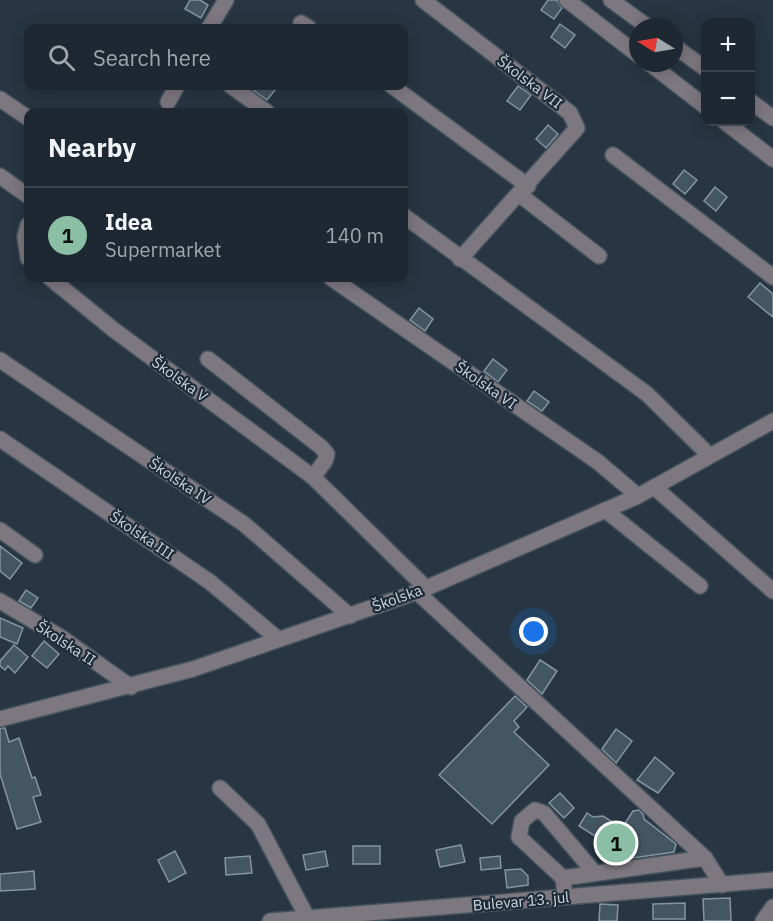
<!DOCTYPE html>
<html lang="en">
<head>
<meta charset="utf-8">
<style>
  :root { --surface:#1d2832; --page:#25303a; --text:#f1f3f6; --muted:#a0a6ac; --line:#3b444d; --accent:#8abfa5 }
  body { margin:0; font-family:"IBM Plex Sans",sans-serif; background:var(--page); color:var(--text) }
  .controls { position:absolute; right:18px; top:18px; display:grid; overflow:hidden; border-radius:12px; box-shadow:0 3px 15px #0003 }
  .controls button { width:54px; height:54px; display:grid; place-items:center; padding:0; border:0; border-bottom:2px solid var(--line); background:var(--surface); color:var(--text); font:30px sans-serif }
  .compass { position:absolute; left:629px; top:18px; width:54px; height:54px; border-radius:50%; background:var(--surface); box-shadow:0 3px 15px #0003; rotate:281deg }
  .you { position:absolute; left:534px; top:632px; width:21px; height:21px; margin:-15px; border:4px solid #fff; border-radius:50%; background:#1a73e8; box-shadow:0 0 0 9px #1a73e833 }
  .badge { display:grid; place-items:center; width:39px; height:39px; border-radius:50%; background:var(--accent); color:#111; font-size:20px; font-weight:700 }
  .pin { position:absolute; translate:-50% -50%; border:3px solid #fff; box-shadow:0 2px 6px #0006 }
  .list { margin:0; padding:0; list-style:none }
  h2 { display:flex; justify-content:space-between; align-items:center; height:78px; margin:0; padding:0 24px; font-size:26px }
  h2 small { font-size:20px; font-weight:400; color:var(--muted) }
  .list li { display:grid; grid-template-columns:39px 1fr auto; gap:18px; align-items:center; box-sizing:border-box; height:96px; padding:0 24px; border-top:2px solid var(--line) }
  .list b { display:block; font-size:22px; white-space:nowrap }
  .list p { margin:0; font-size:20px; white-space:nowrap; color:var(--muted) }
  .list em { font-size:20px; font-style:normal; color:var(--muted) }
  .icon { flex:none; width:33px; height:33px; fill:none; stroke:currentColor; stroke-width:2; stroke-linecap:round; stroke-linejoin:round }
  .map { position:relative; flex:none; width:773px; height:921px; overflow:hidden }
  .search { position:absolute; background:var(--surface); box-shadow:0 3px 15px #0003; left:24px; top:24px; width:384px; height:66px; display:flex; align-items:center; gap:15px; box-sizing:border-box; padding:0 21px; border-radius:12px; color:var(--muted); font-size:22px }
  .panel { position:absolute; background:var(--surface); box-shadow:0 3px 15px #0003; left:24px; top:108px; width:384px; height:174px; border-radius:12px }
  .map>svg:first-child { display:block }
</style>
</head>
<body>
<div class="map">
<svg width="773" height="921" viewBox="0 0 773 921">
  <rect width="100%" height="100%" fill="#273642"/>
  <g fill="#455663" stroke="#8395a3" stroke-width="1.5">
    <polygon points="190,0 200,0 208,5 201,18 185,9"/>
    <polygon points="548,0 557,0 562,8 554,19 541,10"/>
    <polygon points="560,24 575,35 565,48 551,37"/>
    <polygon points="247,86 278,86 267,100"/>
    <polygon points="518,86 531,95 520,110 507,101"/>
    <polygon points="548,125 558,134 546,148 536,139"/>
    <polygon points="684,170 697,180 685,194 673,184"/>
    <polygon points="715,187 727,197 716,211 704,201"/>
    <polygon points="760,283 773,294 773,317 748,297"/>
    <polygon points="419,308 433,319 425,331 410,320"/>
    <polygon points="493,359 507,370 498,382 484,371"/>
    <polygon points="534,391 549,402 542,411 527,401"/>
    <polygon points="0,546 22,563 10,579 0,571"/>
    <polygon points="26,590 38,598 31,608 19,601"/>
    <polygon points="0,618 23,628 17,644 0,637"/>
    <polygon points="44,641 59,654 47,668 32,656"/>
    <polygon points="14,645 28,657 15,673 8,666 5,670 0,666 0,661"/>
    <polygon points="540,660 557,671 542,694 527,680"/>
    <polygon points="515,696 527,707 514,721 519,727 514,732 549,765 492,824 439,775"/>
    <polygon points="0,728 5,728 9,742 19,738 32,778 35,777 41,795 33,797 41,822 17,829 0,774"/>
    <polygon points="616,729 632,741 616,763 602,749"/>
    <polygon points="655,757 674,773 658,793 637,780"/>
    <polygon points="560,793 574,808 564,818 549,803"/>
    <polygon points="639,810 643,814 644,819 676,844 674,852 612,861 611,846 579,826 587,813 593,817 603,816 622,828 633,811"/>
    <polygon points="461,845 465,862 440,867 436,850"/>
    <rect x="353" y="846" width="27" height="18"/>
    <polygon points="175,851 186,873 169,882 158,860"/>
    <polygon points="325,851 328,866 306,870 303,855"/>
    <polygon points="250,856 252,873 226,875 225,858"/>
    <polygon points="500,856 501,868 481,870 480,858"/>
    <polygon points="521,869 528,876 528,885 507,888 505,870"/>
    <polygon points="34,871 35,889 0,891 0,874"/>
    <polygon points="730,898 731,921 704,921 703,899"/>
    <polygon points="685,903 685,919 653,919 653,904"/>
    <polygon points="600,904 618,905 617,921 599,921"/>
  </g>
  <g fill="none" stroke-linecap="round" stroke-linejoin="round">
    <defs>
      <g id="minor">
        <polyline points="423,0 570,113 577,128 460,259"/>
        <polyline points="567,0 638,55"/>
        <polyline points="611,0 648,27"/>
        <polyline points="301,23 309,28"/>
        <polyline points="209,28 226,0"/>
        <polyline points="674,46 706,69"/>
        <polyline points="649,63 706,107"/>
        <polyline points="231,86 267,112"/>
        <polyline points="392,86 528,186"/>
        <polyline points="0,99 28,118"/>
        <polyline points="750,101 773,118"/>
        <polyline points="168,102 177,86"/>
        <polyline points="725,122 773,159"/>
        <polyline points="613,155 773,277"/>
        <polyline points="0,176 28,196"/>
        <polyline points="520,195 599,256"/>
        <polyline points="404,216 647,394 709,455"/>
        <polyline points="28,225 25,237 28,258"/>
        <polyline points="50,278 114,330 313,477"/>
        <polyline points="331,278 598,462 638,496"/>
        <polyline points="208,359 321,447 327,454 325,461 313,477 426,588"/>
        <polyline points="0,360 244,524 350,616"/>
        <polyline points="0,439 210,582 278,639"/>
        <polyline points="654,487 773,591"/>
        <polyline points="605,510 700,586"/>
        <polyline points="0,530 35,555"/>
        <polyline points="417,592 705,858 722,885"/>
        <polyline points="0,601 62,638 131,687"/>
        <polyline points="0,719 193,669 417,592 638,496 773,421"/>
        <polyline points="220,788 258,824 309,921"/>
        <polyline points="563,878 519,837 522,821 535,810 544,813 594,872"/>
        <polyline points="564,887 563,878 705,858"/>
        <polyline points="270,921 773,880"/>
        <polyline points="763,921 773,907"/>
      </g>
    </defs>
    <use href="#minor" stroke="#45535e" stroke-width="18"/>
    <use href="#minor" stroke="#7d777f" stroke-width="15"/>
  </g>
  <g text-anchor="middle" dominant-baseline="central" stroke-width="4.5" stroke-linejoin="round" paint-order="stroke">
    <g font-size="15" fill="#cbd5dc" stroke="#1d2c38">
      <text transform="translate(530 82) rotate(37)">Školska VII</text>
      <text transform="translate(180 379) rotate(36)">Školska V</text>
      <text transform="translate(486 385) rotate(35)">Školska VI</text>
      <text transform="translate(180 481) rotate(34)">Školska IV</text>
      <text transform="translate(142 535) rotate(34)">Školska III</text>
      <text transform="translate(397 598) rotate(-20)">Školska</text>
      <text transform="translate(66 643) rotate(33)">Školska II</text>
      <text transform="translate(521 901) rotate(-5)">Bulevar 13. jul</text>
    </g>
  </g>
</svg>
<div class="controls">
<button>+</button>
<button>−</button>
</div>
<svg class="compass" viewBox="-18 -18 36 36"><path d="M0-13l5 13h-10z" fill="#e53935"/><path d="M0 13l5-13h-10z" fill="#a0a6ac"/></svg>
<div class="you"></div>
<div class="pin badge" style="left:616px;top:843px">1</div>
<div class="search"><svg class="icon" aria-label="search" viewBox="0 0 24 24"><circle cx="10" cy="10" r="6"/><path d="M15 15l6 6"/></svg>Search here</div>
<section class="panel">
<h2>Nearby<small></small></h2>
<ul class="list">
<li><span class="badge">1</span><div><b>Idea</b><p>Supermarket</p></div><em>140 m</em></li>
</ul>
</section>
</div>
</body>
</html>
